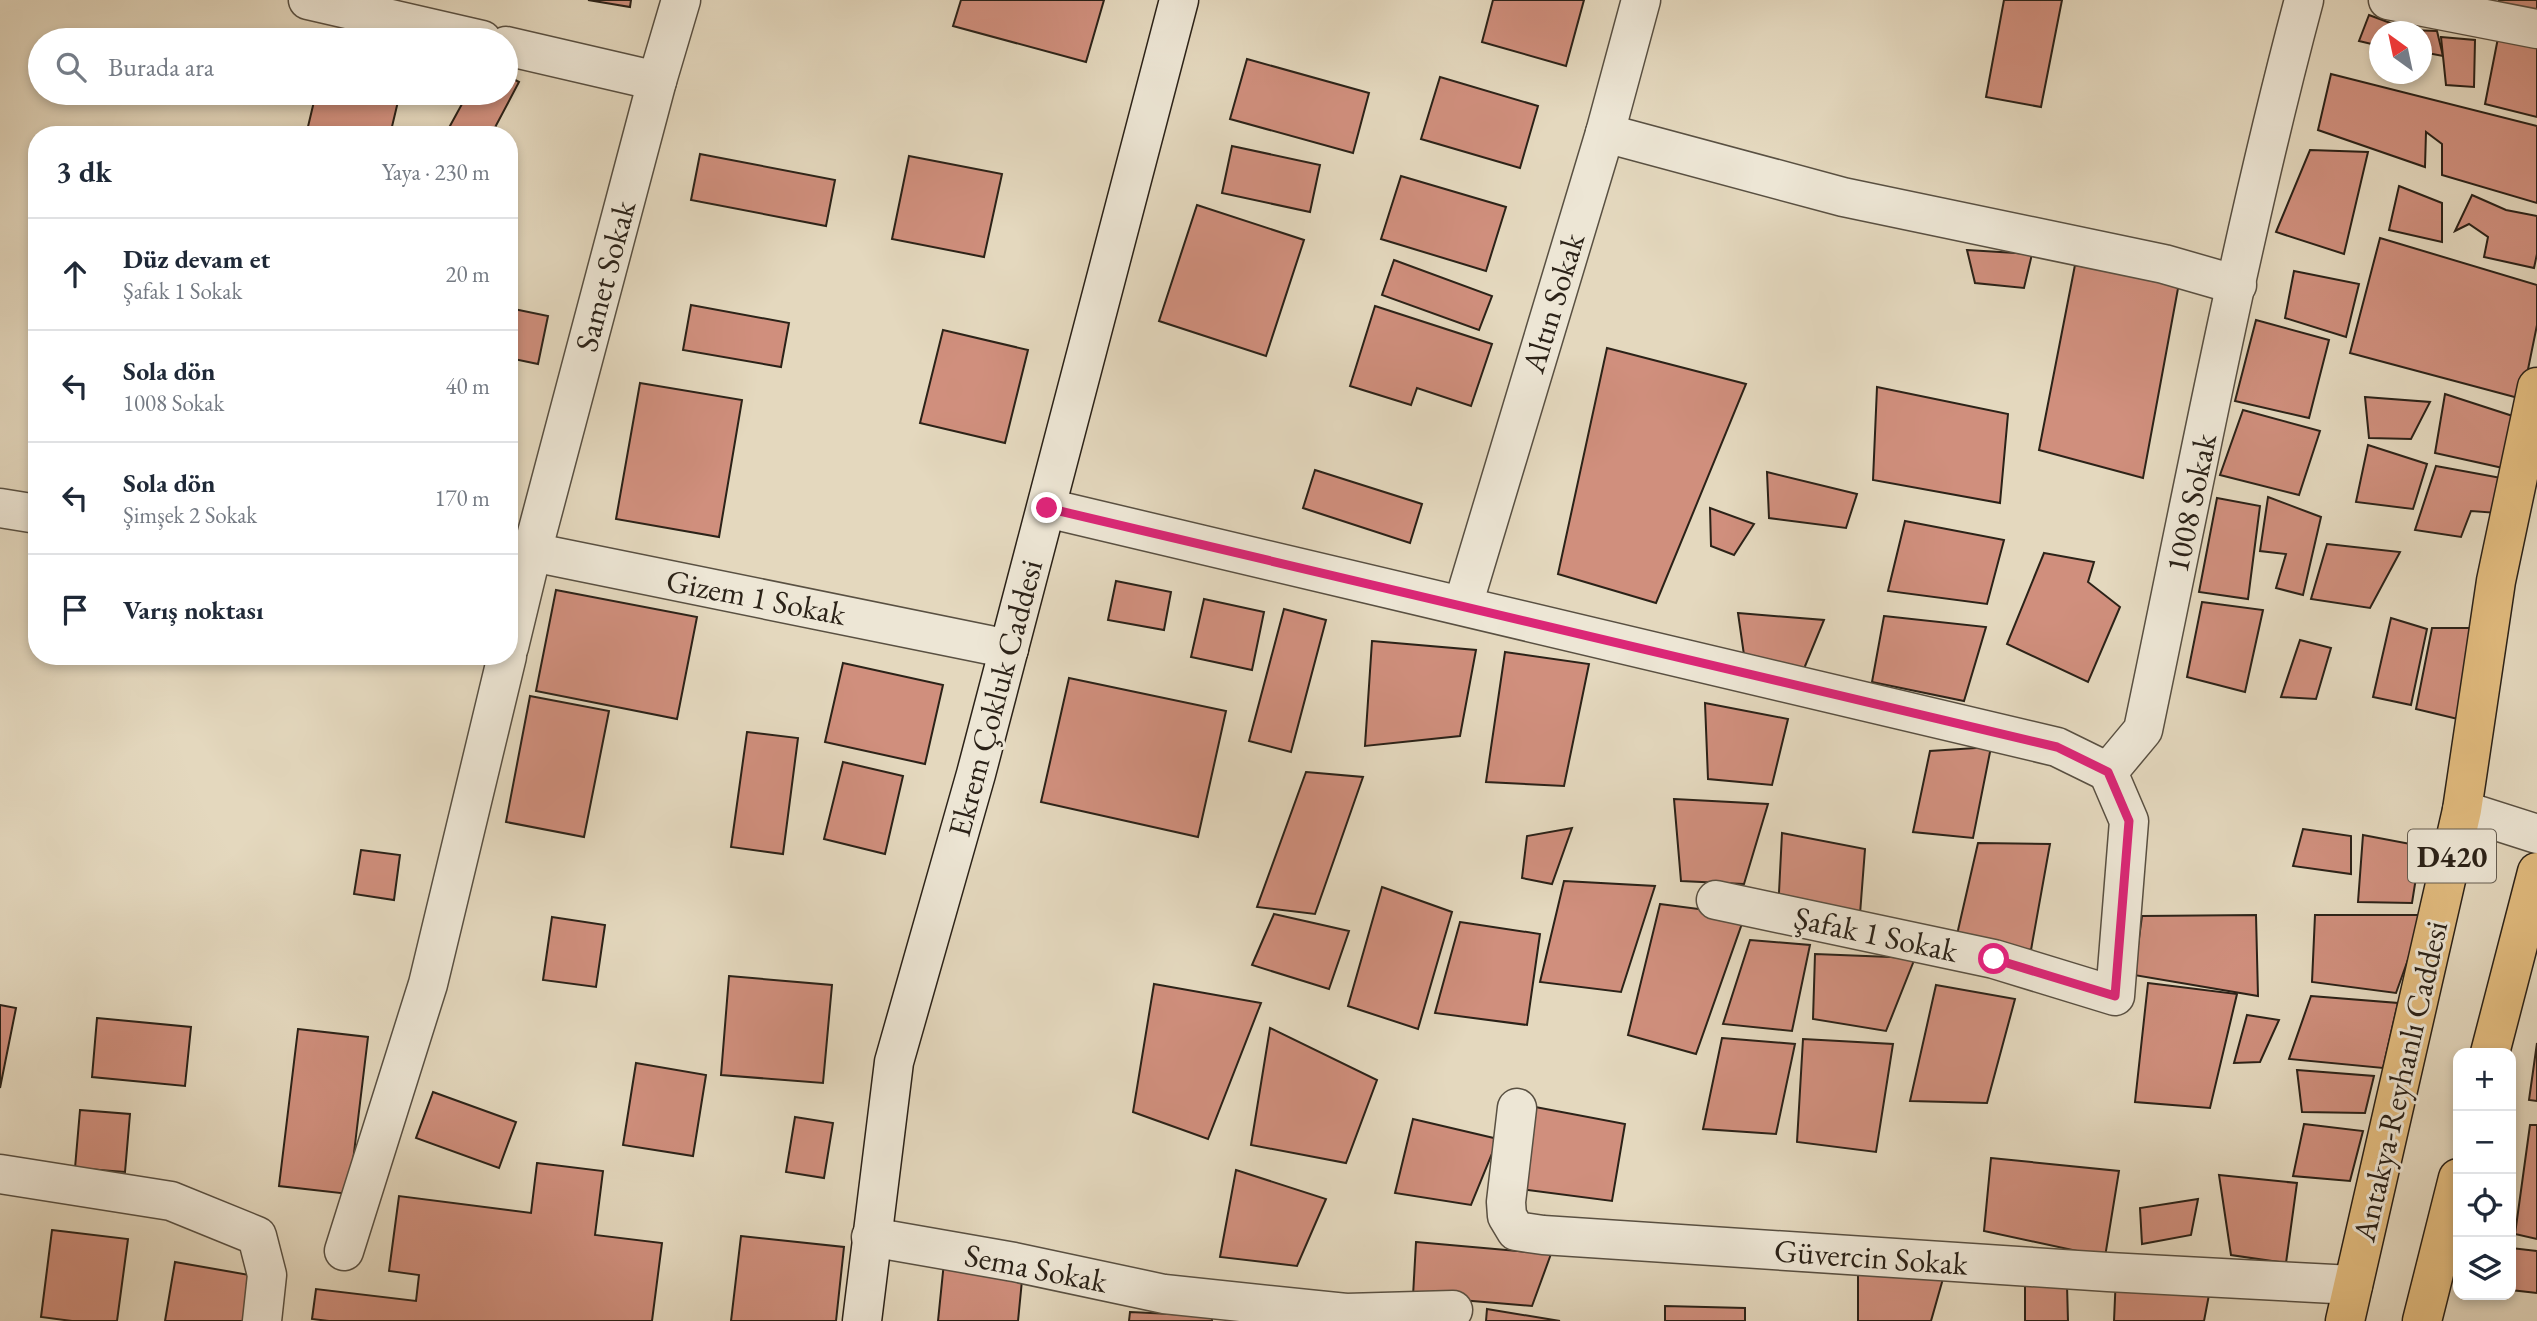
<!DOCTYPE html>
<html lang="tr">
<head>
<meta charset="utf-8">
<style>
  :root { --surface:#fff; --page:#f2f2f3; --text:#1f2937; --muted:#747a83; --line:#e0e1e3 }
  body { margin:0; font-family:"EB Garamond",serif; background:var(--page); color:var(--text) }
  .controls { position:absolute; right:21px; bottom:21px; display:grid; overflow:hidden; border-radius:14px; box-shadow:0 4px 10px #0003 }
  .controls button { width:63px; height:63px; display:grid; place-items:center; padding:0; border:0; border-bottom:2px solid var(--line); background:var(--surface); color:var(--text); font:35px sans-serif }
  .compass { position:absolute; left:2369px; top:21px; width:63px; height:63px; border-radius:50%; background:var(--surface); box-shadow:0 4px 10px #0003; rotate:327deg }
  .stop { position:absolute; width:21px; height:21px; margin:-16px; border:5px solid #db2777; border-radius:50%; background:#fff }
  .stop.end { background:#db2777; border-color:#fff; box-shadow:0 2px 7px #0008 }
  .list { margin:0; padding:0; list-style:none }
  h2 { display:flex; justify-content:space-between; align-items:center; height:91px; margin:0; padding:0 28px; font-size:30px }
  h2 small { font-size:23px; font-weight:400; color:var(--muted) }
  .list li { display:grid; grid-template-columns:46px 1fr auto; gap:21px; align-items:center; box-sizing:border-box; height:112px; padding:0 28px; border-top:2px solid var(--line) }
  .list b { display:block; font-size:26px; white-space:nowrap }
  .list p { margin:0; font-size:23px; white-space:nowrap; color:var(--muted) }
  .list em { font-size:23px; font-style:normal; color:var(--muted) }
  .icon { flex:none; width:38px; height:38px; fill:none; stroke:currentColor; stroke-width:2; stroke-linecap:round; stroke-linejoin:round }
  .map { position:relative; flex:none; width:2537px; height:1321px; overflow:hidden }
  .search { position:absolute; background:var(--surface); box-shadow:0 4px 10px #0003; left:28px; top:28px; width:490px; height:77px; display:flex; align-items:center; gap:18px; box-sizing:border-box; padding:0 24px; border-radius:38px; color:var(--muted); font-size:26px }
  .panel { position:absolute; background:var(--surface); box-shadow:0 4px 10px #0003; left:28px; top:126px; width:490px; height:539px; border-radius:28px }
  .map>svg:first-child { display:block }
</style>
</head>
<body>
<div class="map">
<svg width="2537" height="1321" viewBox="0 0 2537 1321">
  <rect width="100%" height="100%" fill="#e4d8be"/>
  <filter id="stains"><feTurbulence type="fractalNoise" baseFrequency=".00286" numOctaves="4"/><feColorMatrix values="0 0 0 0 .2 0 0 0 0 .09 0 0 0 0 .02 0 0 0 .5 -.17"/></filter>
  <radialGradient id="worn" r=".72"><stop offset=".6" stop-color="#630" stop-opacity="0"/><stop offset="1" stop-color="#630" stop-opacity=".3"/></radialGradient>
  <g fill="#d08f7d" stroke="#2b2218" stroke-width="2">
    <polygon points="588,0 631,0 630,7"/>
    <polygon points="961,0 1104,0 1086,62 953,26"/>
    <polygon points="1493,0 1584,0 1566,66 1482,42"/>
    <polygon points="2004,0 2062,0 2041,107 1986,97"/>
    <polygon points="2499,0 2537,0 2537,15 2498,9"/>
    <polygon points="2369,15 2401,27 2400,32 2380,32 2380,46 2359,41"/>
    <polygon points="2410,30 2437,31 2443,56 2422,52 2422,32"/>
    <polygon points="2441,37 2475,40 2474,87 2446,85"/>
    <polygon points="2498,38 2537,47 2537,117 2485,104"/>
    <polygon points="1247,59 1369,93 1353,153 1230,119"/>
    <polygon points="2331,74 2537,126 2537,203 2442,175 2442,144 2426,132 2425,167 2318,130"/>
    <polygon points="506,75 519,82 491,135 445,135 468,93 506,93"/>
    <polygon points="1440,77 1538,106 1520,168 1421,139"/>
    <polygon points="316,93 400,93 390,135 306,135"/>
    <polygon points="1232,146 1320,165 1310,212 1222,193"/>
    <polygon points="2310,150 2368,152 2344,254 2276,232"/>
    <polygon points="700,154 835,180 826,226 691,200"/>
    <polygon points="909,156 1002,174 984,257 892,239"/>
    <polygon points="1401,176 1506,207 1486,271 1381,239"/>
    <polygon points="2399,186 2442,203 2442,242 2389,230"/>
    <polygon points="2472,195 2506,210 2537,216 2537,254 2534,268 2484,257 2488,237 2469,224 2455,231"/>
    <polygon points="1197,205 1304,240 1266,356 1159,321"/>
    <polygon points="2380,238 2537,285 2537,325 2522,399 2350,353"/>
    <polygon points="1967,250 2032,254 2024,288 1975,283"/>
    <polygon points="1394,260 1492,296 1479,330 1382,295"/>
    <polygon points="2075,265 2179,283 2143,478 2039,450"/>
    <polygon points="2294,271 2359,284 2346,337 2285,318"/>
    <polygon points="691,305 789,323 781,367 683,350"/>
    <polygon points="1375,306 1492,344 1471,406 1417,388 1411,405 1350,386"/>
    <polygon points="509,308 548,316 538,364 509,358"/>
    <polygon points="2256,320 2329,340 2309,418 2235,401"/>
    <polygon points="943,330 1028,350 1005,443 920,423"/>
    <polygon points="1607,348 1746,384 1656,603 1558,574"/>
    <polygon points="640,383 742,400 719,537 616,519"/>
    <polygon points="1877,387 2008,414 2000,503 1873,480"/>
    <polygon points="2445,394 2525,420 2512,470 2435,453"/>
    <polygon points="2365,397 2430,402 2411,439 2369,438"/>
    <polygon points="2243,410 2320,431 2299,495 2220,475"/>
    <polygon points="2368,445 2427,464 2413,509 2356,502"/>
    <polygon points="2436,466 2512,480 2498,513 2471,511 2461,537 2415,530"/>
    <polygon points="1315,470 1422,504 1410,543 1303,508"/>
    <polygon points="1767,472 1857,494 1846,528 1769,518"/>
    <polygon points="2268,497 2321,517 2303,595 2276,588 2286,554 2260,551"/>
    <polygon points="2217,498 2260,506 2248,599 2199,592"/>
    <polygon points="1710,508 1754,524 1734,555 1711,546"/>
    <polygon points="1905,521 2004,540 1987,604 1888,591"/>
    <polygon points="2327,544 2400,552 2370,608 2311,599"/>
    <polygon points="2044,553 2094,562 2088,582 2120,607 2088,682 2007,644"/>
    <polygon points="1116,581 1171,592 1164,630 1108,620"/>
    <polygon points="556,590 697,617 677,719 536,691"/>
    <polygon points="1204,599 1264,612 1252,670 1191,657"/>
    <polygon points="2202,602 2263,610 2245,692 2187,677"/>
    <polygon points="1284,609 1326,620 1291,752 1249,741"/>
    <polygon points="1738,613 1824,620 1801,676 1745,662"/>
    <polygon points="1884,616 1986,627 1964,701 1872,682"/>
    <polygon points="2391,618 2427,629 2411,705 2373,697"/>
    <polygon points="2432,628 2475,628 2462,720 2416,709"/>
    <polygon points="2300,640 2331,648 2316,699 2281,697"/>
    <polygon points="1372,641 1476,650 1460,736 1365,746"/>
    <polygon points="1505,652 1589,664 1564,786 1486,782"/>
    <polygon points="843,663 943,685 925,764 825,742"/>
    <polygon points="1069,678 1226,711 1198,837 1041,802"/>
    <polygon points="530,696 609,711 584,837 506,822"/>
    <polygon points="1705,703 1788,719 1772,785 1708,779"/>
    <polygon points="747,732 798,738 783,854 731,847"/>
    <polygon points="1991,747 1973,838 1913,832 1930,751"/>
    <polygon points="843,762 903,776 885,854 824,839"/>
    <polygon points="1306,772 1363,777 1315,914 1257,907"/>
    <polygon points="1674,799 1768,804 1744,884 1681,881"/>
    <polygon points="1572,828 1552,884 1522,878 1527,836"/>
    <polygon points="2303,829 2351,836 2351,874 2293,866"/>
    <polygon points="1782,833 1865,849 1859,927 1778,912"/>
    <polygon points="2363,835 2421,846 2412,903 2358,902"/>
    <polygon points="1978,843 2050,844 2031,950 1956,939"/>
    <polygon points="361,850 400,855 394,900 354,894"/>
    <polygon points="1564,881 1655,886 1621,992 1540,982"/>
    <polygon points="1382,887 1452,912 1418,1029 1348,1006"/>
    <polygon points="1660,904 1745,915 1696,1054 1628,1035"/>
    <polygon points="1274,914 1349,931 1329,989 1252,965"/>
    <polygon points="2256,915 2258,996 2134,975 2142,916"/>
    <polygon points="2315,915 2424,915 2396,993 2312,982"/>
    <polygon points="552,917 605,925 596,987 543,980"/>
    <polygon points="1460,922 1540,934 1527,1025 1435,1013"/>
    <polygon points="1750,940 1810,945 1792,1031 1723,1024"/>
    <polygon points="1815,954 1915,958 1886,1031 1813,1019"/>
    <polygon points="729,976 832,985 823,1083 721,1075"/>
    <polygon points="2148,983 2237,994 2210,1108 2135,1102"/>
    <polygon points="1154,984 1261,1003 1208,1139 1133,1112"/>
    <polygon points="1936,985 2015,999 1987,1103 1910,1101"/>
    <polygon points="2311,996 2398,1003 2383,1068 2289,1059"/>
    <polygon points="0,1005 16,1008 0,1088"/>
    <polygon points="2247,1015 2279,1020 2260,1062 2234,1063"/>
    <polygon points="97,1018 191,1027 185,1086 92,1077"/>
    <polygon points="1270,1028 1377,1080 1346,1163 1251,1145"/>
    <polygon points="298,1029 368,1037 349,1194 279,1186"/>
    <polygon points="1722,1038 1795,1044 1776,1134 1703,1129"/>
    <polygon points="1803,1039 1893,1044 1876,1152 1797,1142"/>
    <polygon points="2537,1043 2537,1101 2529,1100"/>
    <polygon points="636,1063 706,1075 693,1156 623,1145"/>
    <polygon points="2297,1070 2374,1076 2365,1113 2302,1112"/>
    <polygon points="433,1092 516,1122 499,1168 416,1138"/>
    <polygon points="1530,1106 1625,1124 1612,1201 1520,1189"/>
    <polygon points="80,1110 130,1114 125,1172 75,1168"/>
    <polygon points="795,1117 833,1123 824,1178 786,1172"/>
    <polygon points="1413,1119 1498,1139 1471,1205 1395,1193"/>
    <polygon points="2304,1124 2363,1131 2350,1181 2293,1176"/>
    <polygon points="2530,1125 2537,1125 2537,1239 2515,1234"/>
    <polygon points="1991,1158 2119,1171 2105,1257 1984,1231"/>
    <polygon points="537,1163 603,1171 595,1235 662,1243 652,1321 329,1321 312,1319 316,1289 416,1301 419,1275 389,1271 399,1196 531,1213"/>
    <polygon points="1236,1170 1326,1199 1297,1266 1220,1257"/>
    <polygon points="2219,1175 2297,1183 2286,1263 2231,1255"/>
    <polygon points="2198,1199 2191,1235 2142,1244 2140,1208"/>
    <polygon points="52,1230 128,1239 117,1321 72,1321 41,1317"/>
    <polygon points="741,1236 844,1247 836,1321 731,1321"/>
    <polygon points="1416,1242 1551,1254 1532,1306 1413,1296"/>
    <polygon points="2511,1248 2537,1251 2537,1293 2511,1290"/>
    <polygon points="175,1262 255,1276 247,1321 165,1321"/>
    <polygon points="944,1262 1023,1270 1018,1321 938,1321"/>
    <polygon points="1858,1266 1944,1275 1931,1321 1858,1321"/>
    <polygon points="2116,1275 2212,1279 2204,1321 2114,1321"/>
    <polygon points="2067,1285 2068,1321 2025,1321 2025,1286"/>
    <polygon points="1665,1306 1745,1308 1745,1321 1665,1321"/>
    <polygon points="1487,1309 1560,1321 1486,1321"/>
    <polygon points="1130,1312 1212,1316 1212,1321 1129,1321"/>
  </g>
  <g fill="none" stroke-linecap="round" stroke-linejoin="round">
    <defs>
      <g id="street">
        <polyline points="308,0 482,40"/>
        <polyline points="2388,0 2537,29"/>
        <polyline points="506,46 657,81"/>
        <polyline points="1605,133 1843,197 2164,264 2237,285"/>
        <polyline points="0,508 37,514"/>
        <polyline points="1047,508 2057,747 2108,772"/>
        <polyline points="532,552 1009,649"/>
        <polyline points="1463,605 1605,133 1641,0"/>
        <polyline points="509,647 532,552 657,81 681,0"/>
        <polyline points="2462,810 2537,834"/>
        <path d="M1716 900 1994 959 2115 996 2129 821 2108 772 2143 730C2194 486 2240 240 2304 0"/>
        <polyline points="1517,1108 1506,1202 1507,1216 1516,1231 1543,1235 2108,1272 2353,1285"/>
        <polyline points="0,1174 171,1201 257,1236 267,1275 262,1321"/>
        <polyline points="871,1237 1014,1262 1164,1294 1346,1313 1453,1310"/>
        <polyline points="344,1251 428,984 507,656"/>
      </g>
      <polyline id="secondary" points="862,1321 894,1062 976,774 1179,0"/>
      <g id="primary">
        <polyline points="2490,1053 2537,872"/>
        <polyline points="2345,1321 2462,810 2496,581 2537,387"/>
        <polyline points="2422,1321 2458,1178"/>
      </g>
    </defs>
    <use href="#street" stroke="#595042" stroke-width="41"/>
    <use href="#secondary" stroke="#2b2218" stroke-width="41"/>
    <use href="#primary" stroke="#2b2218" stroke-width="41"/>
    <use href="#street" stroke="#ede6d5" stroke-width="38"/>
    <use href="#secondary" stroke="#ede6d5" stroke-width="38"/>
    <use href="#primary" stroke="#e2bc7f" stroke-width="38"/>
  </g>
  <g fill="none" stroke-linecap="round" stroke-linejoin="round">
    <polyline stroke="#db2777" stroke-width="9" points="1047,508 2057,747 2108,772 2129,821 2115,996 1994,959"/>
  </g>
  <g text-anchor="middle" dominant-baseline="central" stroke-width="6" stroke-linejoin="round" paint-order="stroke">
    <rect fill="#ede6d5" stroke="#655d51" stroke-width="2" x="2408" y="829.5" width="88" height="53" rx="5"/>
    <g font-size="30" font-weight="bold" fill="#2b2218">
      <text x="2452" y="856">D420</text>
    </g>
    <g font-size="32" fill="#2b2218" stroke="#ede6d5">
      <text transform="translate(605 276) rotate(-75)">Samet Sokak</text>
      <text transform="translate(1553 303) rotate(-73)">Altın Sokak</text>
      <text transform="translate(2191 503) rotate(-78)">1008 Sokak</text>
      <text transform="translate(756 597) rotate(11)">Gizem 1 Sokak</text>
      <text transform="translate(995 698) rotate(-75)">Ekrem Çokluk Caddesi</text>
      <text transform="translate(1876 934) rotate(12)">Şafak 1 Sokak</text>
      <text transform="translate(2400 1081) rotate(-77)">Antakya-Reyhanlı Caddesi</text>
      <text transform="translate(1871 1257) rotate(4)">Güvercin Sokak</text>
      <text transform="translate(1036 1268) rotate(11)">Sema Sokak</text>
    </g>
  </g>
  <rect width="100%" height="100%" filter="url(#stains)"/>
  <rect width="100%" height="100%" fill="url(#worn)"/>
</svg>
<div class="controls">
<button>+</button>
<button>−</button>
<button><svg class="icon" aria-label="locate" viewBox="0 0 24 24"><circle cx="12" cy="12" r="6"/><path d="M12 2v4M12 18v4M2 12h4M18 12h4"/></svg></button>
<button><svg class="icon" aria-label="layers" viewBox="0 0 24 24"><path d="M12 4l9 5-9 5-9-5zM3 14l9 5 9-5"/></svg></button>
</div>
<svg class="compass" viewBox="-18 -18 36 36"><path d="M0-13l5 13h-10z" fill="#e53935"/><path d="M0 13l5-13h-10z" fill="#747a83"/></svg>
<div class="stop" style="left:1994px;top:959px"></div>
<div class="stop end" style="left:1047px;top:508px"></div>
<div class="search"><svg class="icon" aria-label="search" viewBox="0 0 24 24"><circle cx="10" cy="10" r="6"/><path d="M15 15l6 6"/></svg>Burada ara</div>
<section class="panel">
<h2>3 dk<small>Yaya · 230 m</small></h2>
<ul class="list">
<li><svg class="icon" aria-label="ahead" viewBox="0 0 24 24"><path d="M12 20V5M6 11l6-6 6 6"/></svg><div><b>Düz devam et</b><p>Şafak 1 Sokak</p></div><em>20 m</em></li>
<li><svg class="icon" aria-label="left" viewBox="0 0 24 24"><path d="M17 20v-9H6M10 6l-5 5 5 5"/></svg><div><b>Sola dön</b><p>1008 Sokak</p></div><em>40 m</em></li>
<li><svg class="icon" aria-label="left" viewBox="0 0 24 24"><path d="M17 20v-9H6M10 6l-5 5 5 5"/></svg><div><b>Sola dön</b><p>Şimşek 2 Sokak</p></div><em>170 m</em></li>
<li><svg class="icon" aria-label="arrive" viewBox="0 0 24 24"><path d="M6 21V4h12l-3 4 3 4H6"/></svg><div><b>Varış noktası</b></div></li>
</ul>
</section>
</div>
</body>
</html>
